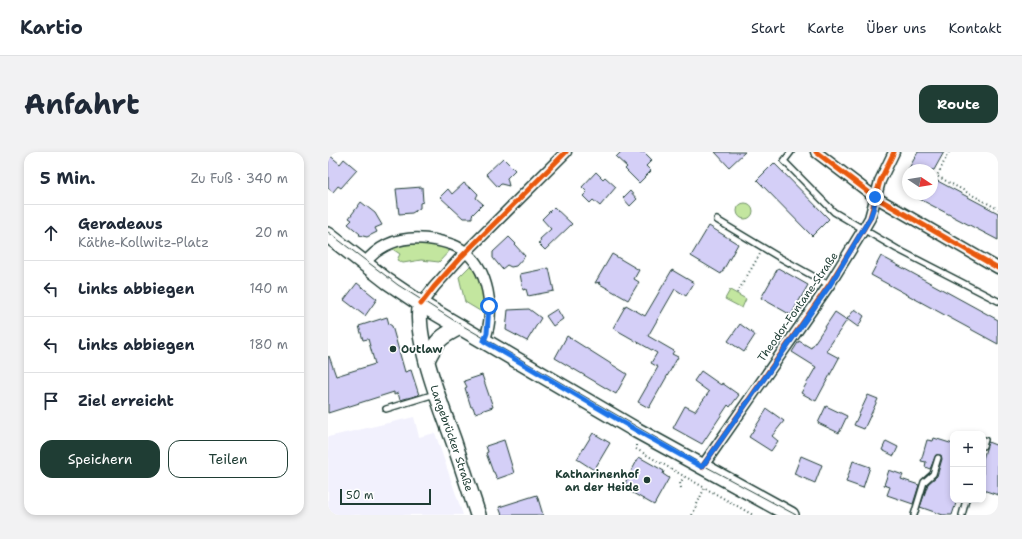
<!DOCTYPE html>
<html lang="de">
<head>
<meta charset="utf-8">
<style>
  :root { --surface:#fff; --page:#f2f2f3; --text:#1f2937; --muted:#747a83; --line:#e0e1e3; --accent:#1f3d34 }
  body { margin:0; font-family:"Shantell Sans",sans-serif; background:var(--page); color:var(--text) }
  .controls { position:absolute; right:12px; bottom:12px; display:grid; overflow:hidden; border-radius:8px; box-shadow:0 2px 6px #0003 }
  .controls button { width:36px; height:36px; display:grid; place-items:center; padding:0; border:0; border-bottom:1px solid var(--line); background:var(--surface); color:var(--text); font:20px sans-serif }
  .compass { position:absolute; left:574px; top:12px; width:36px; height:36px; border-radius:50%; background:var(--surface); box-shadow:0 2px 6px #0003; rotate:102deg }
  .scale { position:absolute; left:12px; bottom:10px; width:91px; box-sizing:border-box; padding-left:4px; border:2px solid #1f3d34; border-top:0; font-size:11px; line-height:14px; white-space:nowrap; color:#1f3d34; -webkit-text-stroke:3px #fff; paint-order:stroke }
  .stop { position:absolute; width:12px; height:12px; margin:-9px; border:3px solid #1a73e8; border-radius:50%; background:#fff }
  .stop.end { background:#1a73e8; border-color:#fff; box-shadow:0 1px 4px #0008 }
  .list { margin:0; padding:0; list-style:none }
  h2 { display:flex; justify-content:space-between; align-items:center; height:52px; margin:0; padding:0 16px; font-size:17px }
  h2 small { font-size:13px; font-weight:400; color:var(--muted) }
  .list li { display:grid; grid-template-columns:26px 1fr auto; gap:12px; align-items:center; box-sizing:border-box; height:56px; padding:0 16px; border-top:1px solid var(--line) }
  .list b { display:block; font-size:15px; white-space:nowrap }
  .list p { margin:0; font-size:13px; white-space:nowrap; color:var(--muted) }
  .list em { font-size:13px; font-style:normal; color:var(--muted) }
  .actions { display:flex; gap:8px; padding:12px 16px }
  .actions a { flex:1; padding:9px 0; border:1px solid var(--accent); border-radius:12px; text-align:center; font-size:14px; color:var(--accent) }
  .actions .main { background:var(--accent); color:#fff }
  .icon { flex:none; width:22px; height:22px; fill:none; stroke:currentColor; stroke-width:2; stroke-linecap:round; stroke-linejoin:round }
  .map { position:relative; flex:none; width:670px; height:363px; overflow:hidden; border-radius:12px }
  header { display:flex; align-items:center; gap:24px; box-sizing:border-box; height:56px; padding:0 20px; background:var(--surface); border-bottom:1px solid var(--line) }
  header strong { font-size:19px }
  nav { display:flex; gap:22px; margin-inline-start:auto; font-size:14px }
  .intro { display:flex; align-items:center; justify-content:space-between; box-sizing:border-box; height:96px; padding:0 24px }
  h1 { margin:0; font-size:28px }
  .button { padding:10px 18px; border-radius:12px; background:var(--accent); color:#fff; font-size:14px; font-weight:700 }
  main { display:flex; gap:24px; padding:0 24px }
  aside { flex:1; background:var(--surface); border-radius:12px; box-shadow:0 2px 6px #0003 }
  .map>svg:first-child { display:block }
</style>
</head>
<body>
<header>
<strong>Kartio</strong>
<nav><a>Start</a><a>Karte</a><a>Über uns</a><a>Kontakt</a></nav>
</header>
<div class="intro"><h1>Anfahrt</h1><a class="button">Route</a></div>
<main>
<aside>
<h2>5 Min.<small>Zu Fuß · 340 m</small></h2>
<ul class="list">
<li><svg class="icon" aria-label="ahead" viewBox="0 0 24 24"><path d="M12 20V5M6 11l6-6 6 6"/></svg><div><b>Geradeaus</b><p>Käthe-Kollwitz-Platz</p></div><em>20 m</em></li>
<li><svg class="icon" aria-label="left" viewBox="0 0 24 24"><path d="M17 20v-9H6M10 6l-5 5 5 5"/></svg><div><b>Links abbiegen</b></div><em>140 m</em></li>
<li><svg class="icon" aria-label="left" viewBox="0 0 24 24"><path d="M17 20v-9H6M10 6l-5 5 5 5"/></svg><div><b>Links abbiegen</b></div><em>180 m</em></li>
<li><svg class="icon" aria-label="arrive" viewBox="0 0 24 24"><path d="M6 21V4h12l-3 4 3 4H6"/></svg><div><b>Ziel erreicht</b></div></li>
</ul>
<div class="actions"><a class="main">Speichern</a><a>Teilen</a></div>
</aside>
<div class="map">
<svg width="670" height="363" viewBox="0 0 670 363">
  <rect width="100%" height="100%" fill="#fff"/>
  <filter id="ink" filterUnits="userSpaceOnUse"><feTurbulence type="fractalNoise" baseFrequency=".025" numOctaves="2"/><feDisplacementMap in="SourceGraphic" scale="8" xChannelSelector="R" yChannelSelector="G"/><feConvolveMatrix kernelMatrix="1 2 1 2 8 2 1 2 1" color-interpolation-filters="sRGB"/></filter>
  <g filter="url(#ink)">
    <polygon fill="#f2f1fd" points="86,265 91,285 107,281 135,363 0,363 0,285"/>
    <g fill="#c3e69f" stroke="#71926a">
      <circle cx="417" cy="59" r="8"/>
      <polygon points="93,88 124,96 111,110 93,108 75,111 69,108 72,102 63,96"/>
      <path d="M143 113C156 131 157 140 157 162L137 150 131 125Z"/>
      <polygon points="402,138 418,147 414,156 397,147"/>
    </g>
    <g fill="#d4cff7" stroke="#1f3d34">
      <polygon points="293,0 316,0 324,8 318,14 323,19 311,31 297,17 299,15 288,5"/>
      <polygon points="387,0 417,0 401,15"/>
      <polygon points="590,0 616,0 606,18 580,18"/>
      <polygon points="0,2 12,12 16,7 29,18 13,36 10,34 5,40 0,36"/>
      <polygon points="175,6 187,18 179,26 181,34 173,32 170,35 158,22"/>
      <polygon points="446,11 501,67 484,84 429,28"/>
      <polygon points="268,20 275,27 277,25 288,35 272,54 265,48 262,51 255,44 259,40 254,35"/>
      <polygon points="604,26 670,61 670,88 582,42 604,42"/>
      <polygon points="136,31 142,36 143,35 150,42 148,46 155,52 144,63 144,66 135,66 112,45 120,37 124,42"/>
      <polygon points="94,35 95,50 92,51 92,56 84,61 71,62 68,37"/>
      <polygon points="302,39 309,47 302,54 295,46"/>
      <polygon points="33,50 47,61 54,73 47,76 49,80 39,85 31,83 32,82 20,72 24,68 21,66"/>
      <polygon points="226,55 244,72 217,98 210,91 213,89 212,87 223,77 214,67"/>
      <polygon points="381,74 410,92 393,122 363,104"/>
      <polygon points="181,85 188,92 187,93 197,104 188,114 183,115 179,113 174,117 165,106 165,100"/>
      <polygon points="284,102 311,118 306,127 311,130 300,148 270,131 273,130 267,131"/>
      <polygon points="553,104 670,168 670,192 543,123"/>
      <polygon points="221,116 226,139 200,144 198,137 195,138 192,122"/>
      <polygon points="450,116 480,133 463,163 433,146"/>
      <polygon points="344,118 366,131 358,144 347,137 320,184 346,199 344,202 350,205 321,256 310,250 330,215 323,211 329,201 285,176 298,153 317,164"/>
      <polygon points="29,131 49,147 37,164 16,148"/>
      <polygon points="201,157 213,166 199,189 178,178 180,158"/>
      <polygon points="229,157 235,167 225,174 218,164"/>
      <polygon points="527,157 536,164 530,175 519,167"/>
      <polygon points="507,160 519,168 498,199 511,206 488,249 473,241 488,215 464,200 471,189 483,196"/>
      <polygon points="59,165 61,172 64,174 77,220 83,218 91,243 72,248 70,241 66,243 66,240 0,261 0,205 1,204 8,224 47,212 40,187 35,188 31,174"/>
      <polygon points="412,172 427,183 416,200 400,189"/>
      <polygon points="239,184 299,222 288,242 227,206"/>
      <polygon points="373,219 393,233 394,231 411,243 402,255 400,253 374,292 345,276 357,254 367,259 381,240 366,229"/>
      <polygon points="154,223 165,255 147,261 145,255 143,255 137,236 139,235 136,229"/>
      <polygon points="540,243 550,247 536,277 526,273"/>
      <polygon points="498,254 519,264 511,281 490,271"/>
      <polygon points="439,257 456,269 444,284 450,289 443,299 421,285"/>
      <polygon points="265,281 282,291 266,318 249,307"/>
      <polygon points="606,286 625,292 625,348 629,348 624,363 615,363 592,355 600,332 609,324 614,307 613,303 608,303 602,317 597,315 598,310 593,309 599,288 605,289"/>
      <polygon points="176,288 186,321 169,327 166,320 165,320 158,301 160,300 158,294"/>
      <polygon points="558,289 570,295 566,304 554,298"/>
      <polygon points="660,290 670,294 670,343 655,338 655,307"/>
      <polygon points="473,304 494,313 487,331 466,322"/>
      <polygon points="311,305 336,319 335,322 341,326 326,353 296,336 299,332 297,331"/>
      <polygon points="525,309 542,315 535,336 518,330"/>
      <polygon points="561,318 575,323 573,327 591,333 585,352 559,343 562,335 556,333"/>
      <polygon points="209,343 215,363 174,363 171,355"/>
    </g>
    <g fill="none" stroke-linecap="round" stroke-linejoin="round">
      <defs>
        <g id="lane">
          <polyline points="463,0 456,9 506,60 569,97 670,149"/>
          <polyline points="389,68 449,104 501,133"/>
          <polyline points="58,257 107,242"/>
          <polyline points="655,294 657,288"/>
          <polyline points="586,363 596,330 605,322 610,306"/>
          <polyline points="634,363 638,348"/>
        </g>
        <g id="street">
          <polyline points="488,0 547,45 670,116"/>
          <path d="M36 112C54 89 79 83 107 88 116 90 126 92 133 97 161 114 168 161 156 189"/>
          <polyline points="93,152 106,135 132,106 238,0"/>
          <polyline points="374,315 501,133 535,78 542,66 552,29 566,0"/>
        </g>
        <g id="secondary">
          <polyline points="0,83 59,129 93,152 308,278 463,363"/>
          <path id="s1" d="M93 152C84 182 115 259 126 290 134 314 142 339 150 363"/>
          <path d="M99 208C109 188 112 185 132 175"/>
        </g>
      </defs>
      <use href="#lane" stroke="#1f3d34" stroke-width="8"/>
      <use href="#street" stroke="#1f3d34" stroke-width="13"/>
      <use href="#secondary" stroke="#1f3d34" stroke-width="18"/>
      <g stroke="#1f3d34" stroke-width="2" stroke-dasharray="1 3" stroke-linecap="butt">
        <polyline points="621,0 609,24 670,57"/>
        <polyline points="409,141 432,102"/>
        <polyline points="308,293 308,297 425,363"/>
        <polyline points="353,336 352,331 356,325"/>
        <polyline points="364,363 376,337"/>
      </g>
      <use href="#lane" stroke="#fff" stroke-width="5"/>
      <use href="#street" stroke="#fff" stroke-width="10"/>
      <use href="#secondary" stroke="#fff" stroke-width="15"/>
      <polyline stroke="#1f3d34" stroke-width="1" points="0,80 70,133 130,171 375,313 468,363"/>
      <defs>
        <g id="cycleway">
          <polyline points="488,0 547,45 670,116"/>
          <polyline points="93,152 106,135 132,106 238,0"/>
          <polyline points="374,315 501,133 535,78 542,66 552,29 566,0"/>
        </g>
      </defs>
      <use href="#cycleway" stroke="#fff" stroke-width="8"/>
      <use href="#cycleway" stroke="#e8590c" stroke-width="5"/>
    </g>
  </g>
  <g fill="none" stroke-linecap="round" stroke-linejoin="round" filter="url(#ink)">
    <polyline stroke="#1a73e8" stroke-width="5" points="161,154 159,181 156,189 308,278 374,315 502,133 542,66 546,55 547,45"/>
  </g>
  <g fill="#1f3d34" stroke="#fff" stroke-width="1.5">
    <circle cx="65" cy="197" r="4"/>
    <circle cx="319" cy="328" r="4"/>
  </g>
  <g text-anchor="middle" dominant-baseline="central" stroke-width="3.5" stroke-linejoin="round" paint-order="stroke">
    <g font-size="11" fill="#1f3d34" stroke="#fff">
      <text transform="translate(470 155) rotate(-55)">Theodor-Fontane-Straße</text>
      <text stroke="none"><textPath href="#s1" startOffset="139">Langebrücker Straße</textPath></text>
    </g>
    <g font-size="11" font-weight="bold" fill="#1f3d34" stroke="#fff" text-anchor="start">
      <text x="73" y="197">Outlaw</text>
      <text x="311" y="322" text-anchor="end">Katharinenhof<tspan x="311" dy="13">an der Heide</tspan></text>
    </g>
  </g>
</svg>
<div class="controls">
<button>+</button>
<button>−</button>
</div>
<svg class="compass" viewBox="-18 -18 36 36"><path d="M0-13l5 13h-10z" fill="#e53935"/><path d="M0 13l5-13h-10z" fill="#747a83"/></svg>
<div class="scale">50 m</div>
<div class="stop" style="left:161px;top:154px"></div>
<div class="stop end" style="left:547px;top:45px"></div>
</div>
</main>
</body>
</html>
